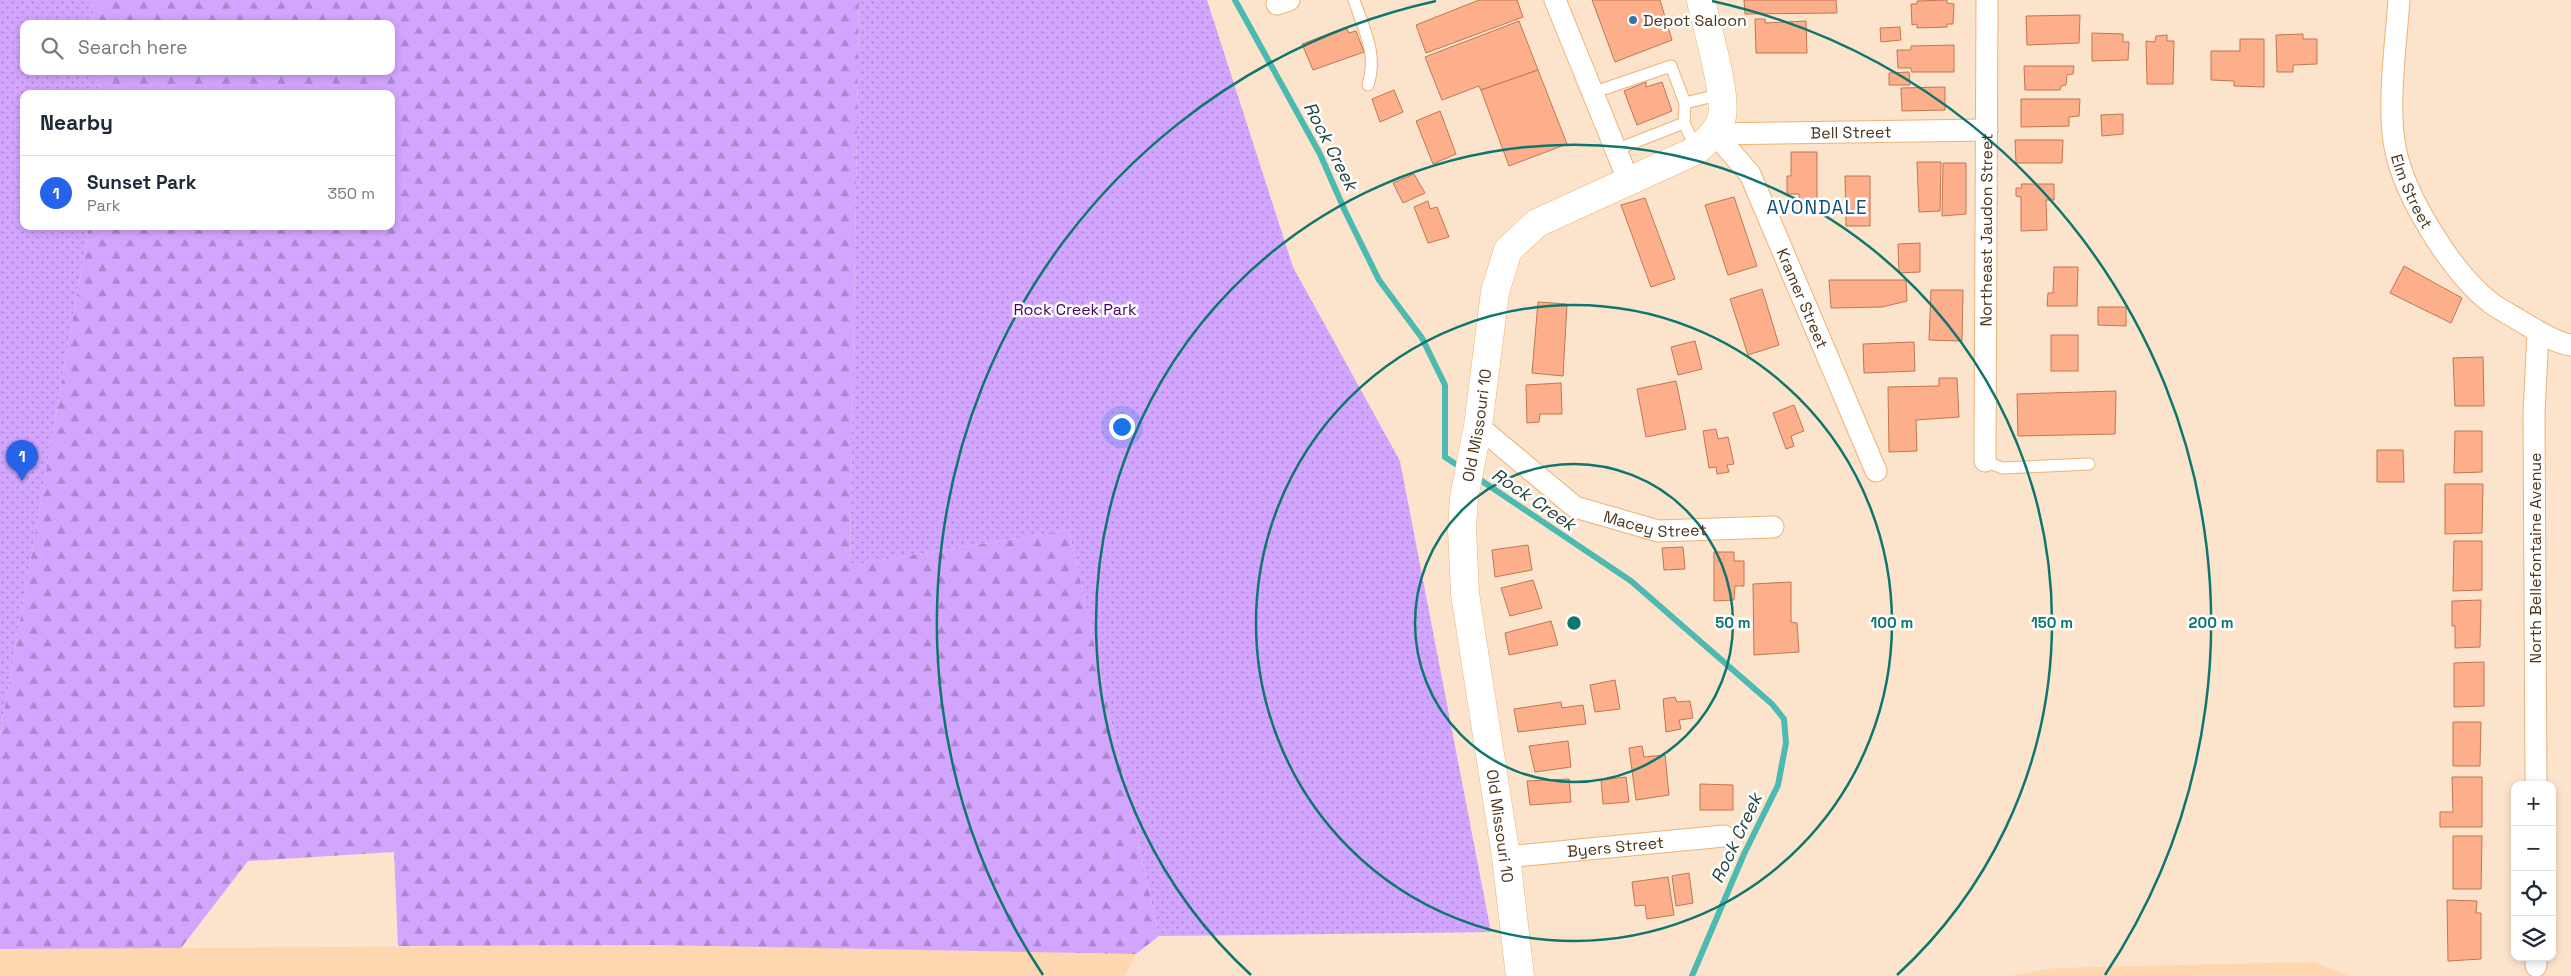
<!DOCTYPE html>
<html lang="en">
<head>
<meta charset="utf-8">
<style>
  :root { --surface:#fff; --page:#f2f2f3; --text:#1f2937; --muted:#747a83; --line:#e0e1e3; --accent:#2563eb }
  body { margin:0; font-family:"Space Grotesk",sans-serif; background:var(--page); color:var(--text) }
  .controls { position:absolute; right:15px; bottom:15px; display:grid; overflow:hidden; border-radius:10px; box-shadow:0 2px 8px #0003 }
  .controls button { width:45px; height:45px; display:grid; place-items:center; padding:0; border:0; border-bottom:1px solid var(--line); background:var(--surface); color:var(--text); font:25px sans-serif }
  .you { position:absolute; left:1121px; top:426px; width:18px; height:18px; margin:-12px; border:4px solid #fff; border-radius:50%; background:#1a73e8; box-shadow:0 0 0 8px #1a73e833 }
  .badge { display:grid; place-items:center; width:32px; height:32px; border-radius:50%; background:var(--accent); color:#fff; font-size:16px; font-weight:700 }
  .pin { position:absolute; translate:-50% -41px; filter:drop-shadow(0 1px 2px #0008) }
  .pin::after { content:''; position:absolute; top:26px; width:18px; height:15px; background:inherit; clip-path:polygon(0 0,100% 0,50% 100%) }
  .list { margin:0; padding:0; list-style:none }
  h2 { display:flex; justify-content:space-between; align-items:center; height:65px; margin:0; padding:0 20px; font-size:21px }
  h2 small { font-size:16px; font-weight:400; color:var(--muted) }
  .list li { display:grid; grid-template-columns:32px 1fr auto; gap:15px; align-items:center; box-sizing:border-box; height:75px; padding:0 20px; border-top:1px solid var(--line) }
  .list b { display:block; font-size:19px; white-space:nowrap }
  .list p { margin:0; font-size:16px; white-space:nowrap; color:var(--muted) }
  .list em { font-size:16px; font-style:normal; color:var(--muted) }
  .icon { flex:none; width:28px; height:28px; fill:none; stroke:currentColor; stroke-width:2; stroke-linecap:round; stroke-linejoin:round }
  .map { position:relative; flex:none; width:2571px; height:976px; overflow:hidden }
  .search { position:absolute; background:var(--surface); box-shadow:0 2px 8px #0003; left:20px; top:20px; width:375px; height:55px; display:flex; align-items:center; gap:12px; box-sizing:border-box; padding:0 18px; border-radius:10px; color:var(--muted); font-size:19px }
  .panel { position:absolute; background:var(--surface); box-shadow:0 2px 8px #0003; left:20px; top:90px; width:375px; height:140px; border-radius:10px }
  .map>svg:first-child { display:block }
</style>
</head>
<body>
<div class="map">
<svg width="2571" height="976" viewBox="0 0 2571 976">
  <defs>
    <pattern id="grass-dots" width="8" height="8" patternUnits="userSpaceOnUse" patternTransform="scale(1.25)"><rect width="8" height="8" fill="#d2a5fe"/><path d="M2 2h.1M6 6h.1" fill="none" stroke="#ad87cd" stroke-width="1.8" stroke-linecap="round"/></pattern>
    <pattern id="forest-firs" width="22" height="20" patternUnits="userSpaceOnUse" patternTransform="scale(1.25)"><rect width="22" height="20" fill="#d2a5fe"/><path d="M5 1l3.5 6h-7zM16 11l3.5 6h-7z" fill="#ad87cd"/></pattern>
  </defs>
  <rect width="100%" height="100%" fill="#fce4cc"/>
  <g fill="#fed6af">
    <polygon points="654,945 1136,954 1125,976 0,976 0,949"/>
    <polygon points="2315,962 2349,976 2009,976 2055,968"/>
  </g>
  <g fill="url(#grass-dots)">
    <polygon points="0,0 92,0 94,24 24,24 24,71 97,71 99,94 24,94 24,226 89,226 0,735"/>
    <polygon points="859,0 1207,0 1293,267 1400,461 1491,932 1159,936 1069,530 850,565"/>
  </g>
  <polygon fill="url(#forest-firs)" points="92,0 859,0 850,565 1069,530 1159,936 1136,954 654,945 398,946 394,852 248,861 181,948 0,949 0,735 89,226 391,226 391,94 99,94 97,71 391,71 391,24 94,24"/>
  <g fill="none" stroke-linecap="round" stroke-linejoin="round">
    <g stroke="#4cbab0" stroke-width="6">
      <polyline points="1235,0 1320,154 1345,211 1379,280 1422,338 1445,385 1445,457 1463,469"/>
      <polyline points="1476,477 1631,581 1772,704 1784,719 1786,743 1778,785 1744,854 1692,976"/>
    </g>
  </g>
  <g fill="#fcaf8a" stroke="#bf7753">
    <polygon points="1479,0 1517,0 1523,17 1426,53 1416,25"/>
    <polygon points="1592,0 1660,0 1672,40 1615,62"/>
    <polygon points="1744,0 1836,0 1837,13 1745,14"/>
    <polygon points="1947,0 1947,3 1954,4 1953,24 1947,24 1947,27 1917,28 1917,24 1912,25 1911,4 1917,4 1917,1"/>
    <polygon points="2080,15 2079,43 2027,45 2026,16"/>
    <polygon points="1755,19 1765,19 1765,23 1806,21 1807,53 1756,53"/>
    <polygon points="1519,21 1538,70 1481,90 1479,86 1442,100 1425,57"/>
    <polygon points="1346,27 1349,33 1356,31 1364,52 1313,70 1302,44"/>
    <polygon points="1900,27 1901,40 1881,42 1880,28"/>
    <polygon points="2092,33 2123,34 2123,42 2129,42 2128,60 2092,61"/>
    <polygon points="2303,34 2303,39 2317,39 2317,64 2293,65 2293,72 2277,72 2276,35"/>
    <polygon points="2167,35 2167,41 2174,41 2173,84 2147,84 2146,41 2155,42 2156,36"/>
    <polygon points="2240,39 2264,39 2264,87 2234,86 2234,81 2211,80 2211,51 2240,51"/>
    <polygon points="1954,45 1954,72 1912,72 1911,68 1898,68 1897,50 1911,50 1911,46"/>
    <polygon points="2024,66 2074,66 2073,74 2067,75 2066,85 2061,86 2060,90 2025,90"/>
    <polygon points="1538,70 1567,144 1509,166 1481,90"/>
    <polygon points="1909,72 1910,85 1889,85 1889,73"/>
    <polygon points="1646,82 1646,87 1662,82 1672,111 1637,125 1624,91"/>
    <polygon points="1945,87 1945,110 1902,111 1901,88"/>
    <polygon points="1394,90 1403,112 1380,122 1372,99"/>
    <polygon points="2021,99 2080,99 2079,116 2069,117 2069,126 2021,127"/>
    <polygon points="1440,111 1456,154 1433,164 1416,121"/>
    <polygon points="2123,114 2123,134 2102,136 2101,115"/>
    <polygon points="2015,140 2063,140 2062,163 2016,163"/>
    <polygon points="1791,152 1817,152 1817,205 1799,205 1799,194 1787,194 1787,176 1791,176"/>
    <polygon points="1917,162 1941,162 1940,211 1919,212"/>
    <polygon points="1943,163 1966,163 1966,214 1942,216"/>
    <polygon points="1414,174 1425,193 1403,203 1393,183"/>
    <polygon points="1845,176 1870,176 1870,226 1846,226"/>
    <polygon points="2021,184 2054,184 2054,200 2046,200 2047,230 2021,231 2021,197 2016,196 2016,188 2022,188"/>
    <polygon points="1734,197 1757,266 1728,275 1705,205"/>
    <polygon points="1645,198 1675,279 1651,287 1621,205"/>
    <polygon points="1428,201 1430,209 1437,207 1449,237 1428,243 1414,207"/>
    <polygon points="1920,243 1920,272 1899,273 1898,244"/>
    <polygon points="2404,266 2462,298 2451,323 2390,293"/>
    <polygon points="2054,267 2078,267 2077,306 2047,306 2048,293 2053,293"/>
    <polygon points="1829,280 1906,280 1907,301 1882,307 1831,308"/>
    <polygon points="1762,289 1779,345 1748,355 1730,299"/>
    <polygon points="1931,290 1963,290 1962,341 1929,340"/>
    <polygon points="1538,302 1567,304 1563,376 1532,373"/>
    <polygon points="2098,307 2126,307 2126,326 2098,325"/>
    <rect x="2051" y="335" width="27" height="36"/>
    <polygon points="1695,341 1702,369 1678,375 1671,347"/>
    <polygon points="1914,342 1915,371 1864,373 1863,344"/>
    <polygon points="2483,357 2484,406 2455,406 2453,358"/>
    <polygon points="1939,378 1957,378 1959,417 1916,420 1917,451 1889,452 1888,387 1939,386"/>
    <polygon points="1676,381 1686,429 1646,437 1637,389"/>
    <polygon points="1561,383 1562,414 1540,414 1539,422 1527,423 1526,385"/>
    <polygon points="2116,391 2115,434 2018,436 2017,394"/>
    <polygon points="1794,405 1804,431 1791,436 1794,446 1786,449 1773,413"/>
    <polygon points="1716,429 1718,439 1728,437 1734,464 1727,465 1729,472 1717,474 1716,467 1709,468 1703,431"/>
    <polygon points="2455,431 2482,431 2482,472 2454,473"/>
    <polygon points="2377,450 2403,450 2404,482 2377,482"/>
    <polygon points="2445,484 2483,484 2482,533 2445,534"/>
    <polygon points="2454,541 2482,541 2482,590 2453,591"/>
    <polygon points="1528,545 1532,570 1495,577 1492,550"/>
    <polygon points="1683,547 1685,569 1664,570 1662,548"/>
    <polygon points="1714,552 1734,552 1734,561 1744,561 1744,586 1735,586 1734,600 1714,601"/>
    <polygon points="1533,580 1542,608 1510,616 1501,588"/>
    <polygon points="1791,582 1791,622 1797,623 1799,652 1754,655 1753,584"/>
    <polygon points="2481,600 2480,647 2455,648 2455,626 2452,626 2452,601"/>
    <polygon points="1551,621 1558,645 1509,655 1505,633"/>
    <polygon points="2484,662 2484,706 2454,707 2454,663"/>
    <polygon points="1615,680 1620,709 1595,712 1590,685"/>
    <polygon points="1675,697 1677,702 1690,701 1693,718 1679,720 1681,729 1666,732 1663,699"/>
    <polygon points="1561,702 1562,708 1583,705 1586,724 1518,732 1514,709"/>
    <polygon points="2453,722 2481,722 2480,766 2453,766"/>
    <polygon points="1568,741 1571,767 1535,772 1529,746"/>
    <polygon points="1642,746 1644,757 1665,755 1669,795 1636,800 1629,748"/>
    <polygon points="1626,777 1629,802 1603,804 1601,780"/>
    <polygon points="2452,777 2482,777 2482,827 2440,827 2440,812 2453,812"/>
    <polygon points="1569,779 1571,802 1530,805 1527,781"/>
    <polygon points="1700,784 1733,785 1733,810 1700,810"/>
    <polygon points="2453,836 2482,836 2481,889 2453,889"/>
    <polygon points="1689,873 1693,903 1676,906 1672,876"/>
    <polygon points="1668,877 1674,915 1647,919 1645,905 1635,906 1632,882"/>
    <polygon points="2447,900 2477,901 2476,913 2481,913 2481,959 2448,961"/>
  </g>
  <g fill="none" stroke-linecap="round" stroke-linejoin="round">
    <defs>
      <g id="lane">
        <path d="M1354 0C1364 30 1378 54 1368 85"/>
        <polyline points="1592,93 1671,66 1685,103 1722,94"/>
        <polyline points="1684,123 1697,150"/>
        <polyline points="1615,150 1684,123 1685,103"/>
        <polyline points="1985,461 2002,468 2089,464"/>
      </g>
      <g id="street">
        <polyline points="1555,0 1629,182"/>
        <path id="s1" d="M2399 0C2396 42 2387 107 2395 147 2404 196 2452 273 2491 303 2502 311 2515 317 2527 325 2539 332 2556 343 2571 345"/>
        <polyline points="1277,4 1289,0"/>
        <path id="s2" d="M1715 134 1750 174 1876 471"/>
        <path id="s3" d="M1715 134 1987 130"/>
        <path id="s4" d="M1478 426 1575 507 1658 531 1773 527"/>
        <path id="s5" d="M1985 461 1987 0"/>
        <polyline points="2536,785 2534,414 2538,332"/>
        <path id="s6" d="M1506 857 1724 836"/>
        <polyline points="2536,957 2536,966"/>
      </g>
      <g id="secondary">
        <path id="s7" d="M1520 976 1506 857 1465 594 1462 529 1464 498 1478 426 1495 292 1508 250 1537 223 1697 150C1707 140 1716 134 1721 120 1729 98 1706 26 1701 0"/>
      </g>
    </defs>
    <use href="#lane" stroke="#edb275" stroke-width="13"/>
    <use href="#street" stroke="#edb275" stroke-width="23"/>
    <use href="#secondary" stroke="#edb275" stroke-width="29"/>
    <use href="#lane" stroke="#fff" stroke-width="11"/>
    <use href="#street" stroke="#fff" stroke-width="21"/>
    <use href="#secondary" stroke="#fff" stroke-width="28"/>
  </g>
  <g fill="none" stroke="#0f766e" stroke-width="2.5">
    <circle cx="1574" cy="623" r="159"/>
    <circle cx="1574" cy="623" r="318"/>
    <path d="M1251 975A478 478 0 1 1 1897 975"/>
    <path d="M1043 975A637 637 0 0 1 1436 1M1712 1A637 637 0 0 1 2105 975"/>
  </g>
  <circle fill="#3374ab" stroke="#fff" stroke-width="2" cx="1633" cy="20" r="5"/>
  <g text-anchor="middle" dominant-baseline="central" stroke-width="5" stroke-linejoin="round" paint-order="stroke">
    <g font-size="16" fill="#4d361c" stroke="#fff" text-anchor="start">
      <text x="1643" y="20">Depot Saloon</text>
    </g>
    <g font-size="16" fill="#4d361c" stroke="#fff">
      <text stroke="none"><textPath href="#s3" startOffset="136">Bell Street</textPath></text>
      <text stroke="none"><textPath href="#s1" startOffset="195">Elm Street</textPath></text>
      <text stroke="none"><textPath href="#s5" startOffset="231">Northeast Jaudon Street</textPath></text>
      <text stroke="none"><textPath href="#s2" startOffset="188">Kramer Street</textPath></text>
      <text stroke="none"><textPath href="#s7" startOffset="556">Old Missouri 10</textPath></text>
      <text stroke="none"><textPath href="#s4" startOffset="209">Macey Street</textPath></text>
      <text transform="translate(2535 558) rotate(-90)">North Bellefontaine Avenue</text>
      <text transform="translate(1500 826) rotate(82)">Old Missouri 10</text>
      <text stroke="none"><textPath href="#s6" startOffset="110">Byers Street</textPath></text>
    </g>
    <g font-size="16" fill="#44006b" stroke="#fff">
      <text x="1075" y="309">Rock Creek Park</text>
    </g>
    <g font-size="18" font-style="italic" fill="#234440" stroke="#fff">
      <text transform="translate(1331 146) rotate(63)">Rock Creek</text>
      <text transform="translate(1534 499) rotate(34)">Rock Creek</text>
      <text transform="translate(1736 838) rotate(-65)">Rock Creek</text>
    </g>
    <g font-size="19" letter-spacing="1" fill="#0e4f7e" stroke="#fff">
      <text x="1817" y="207">AVONDALE</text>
    </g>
  </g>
  <circle cx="1574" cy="623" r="8" fill="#0f766e" stroke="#fff" stroke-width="2.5"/>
  <g font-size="15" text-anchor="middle" font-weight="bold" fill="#0f766e" stroke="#fff" stroke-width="5" stroke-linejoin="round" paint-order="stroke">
    <text x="1733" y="628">50 m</text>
    <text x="1892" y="628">100 m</text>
    <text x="2052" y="628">150 m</text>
    <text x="2211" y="628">200 m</text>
  </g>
</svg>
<div class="controls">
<button>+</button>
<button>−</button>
<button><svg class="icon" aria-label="locate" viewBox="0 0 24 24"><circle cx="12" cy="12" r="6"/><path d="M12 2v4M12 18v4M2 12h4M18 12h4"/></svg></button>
<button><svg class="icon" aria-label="layers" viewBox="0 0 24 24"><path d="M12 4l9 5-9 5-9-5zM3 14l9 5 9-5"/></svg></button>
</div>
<div class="you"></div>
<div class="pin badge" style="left:22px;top:481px">1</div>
<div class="search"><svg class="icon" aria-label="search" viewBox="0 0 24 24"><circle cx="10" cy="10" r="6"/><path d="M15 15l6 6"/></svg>Search here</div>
<section class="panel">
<h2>Nearby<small></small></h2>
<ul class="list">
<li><span class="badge">1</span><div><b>Sunset Park</b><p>Park</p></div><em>350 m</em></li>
</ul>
</section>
</div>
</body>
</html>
